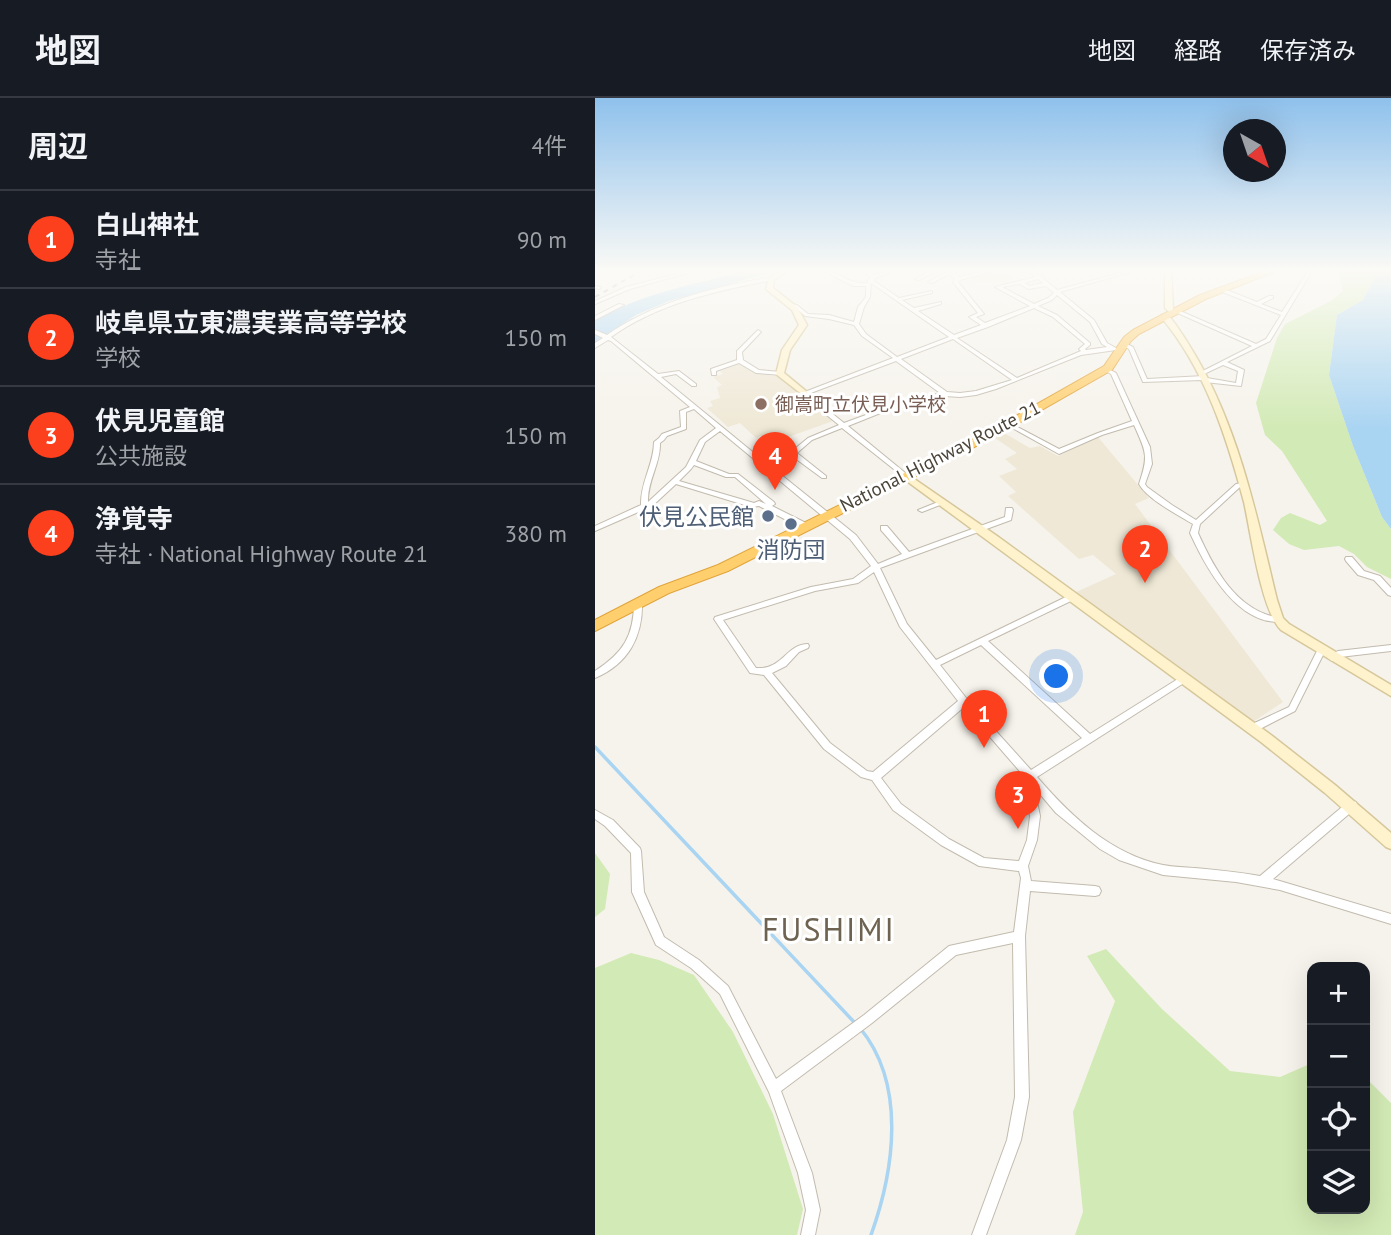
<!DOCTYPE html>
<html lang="ja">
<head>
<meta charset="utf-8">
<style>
  :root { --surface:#171b24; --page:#20242c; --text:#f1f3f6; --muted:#9ea1a6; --line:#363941; --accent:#fc3f1d }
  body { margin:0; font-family:"PT Sans","Noto Sans JP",sans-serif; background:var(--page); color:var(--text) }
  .controls { position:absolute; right:21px; bottom:21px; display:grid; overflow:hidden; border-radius:14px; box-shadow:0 7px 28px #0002 }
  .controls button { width:63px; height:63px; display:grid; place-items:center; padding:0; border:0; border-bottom:2px solid var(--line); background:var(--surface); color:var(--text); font:35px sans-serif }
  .compass { position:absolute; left:628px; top:21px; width:63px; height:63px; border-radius:50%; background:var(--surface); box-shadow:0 7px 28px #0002; rotate:140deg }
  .you { position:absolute; left:462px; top:579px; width:24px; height:24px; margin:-18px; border:5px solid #fff; border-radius:50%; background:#1a73e8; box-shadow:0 0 0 10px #1a73e833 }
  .badge { display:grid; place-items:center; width:46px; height:46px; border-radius:50%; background:var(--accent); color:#fff; font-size:23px; font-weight:700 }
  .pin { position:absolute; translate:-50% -58px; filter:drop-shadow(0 2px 4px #0008) }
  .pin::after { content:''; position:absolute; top:37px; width:24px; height:21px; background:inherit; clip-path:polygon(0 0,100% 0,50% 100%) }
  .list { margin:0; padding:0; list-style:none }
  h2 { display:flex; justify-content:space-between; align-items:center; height:91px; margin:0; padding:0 28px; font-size:30px }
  h2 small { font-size:23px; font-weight:400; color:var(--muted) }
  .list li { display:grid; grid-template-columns:46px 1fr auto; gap:21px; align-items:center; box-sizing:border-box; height:98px; padding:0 28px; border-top:2px solid var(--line) }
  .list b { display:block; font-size:26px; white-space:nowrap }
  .list p { margin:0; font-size:23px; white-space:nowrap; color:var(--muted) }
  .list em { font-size:23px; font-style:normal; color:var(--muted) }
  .icon { flex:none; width:38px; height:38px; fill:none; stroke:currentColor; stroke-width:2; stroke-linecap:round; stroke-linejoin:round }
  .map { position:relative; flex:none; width:796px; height:1137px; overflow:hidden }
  header { display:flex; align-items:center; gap:42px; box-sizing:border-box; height:98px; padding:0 35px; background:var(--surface); border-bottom:2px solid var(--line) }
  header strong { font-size:33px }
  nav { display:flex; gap:38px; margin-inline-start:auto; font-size:24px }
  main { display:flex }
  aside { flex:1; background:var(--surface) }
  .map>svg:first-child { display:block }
</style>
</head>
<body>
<header>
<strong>地図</strong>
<nav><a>地図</a><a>経路</a><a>保存済み</a></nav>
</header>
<main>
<aside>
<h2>周辺<small>4件</small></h2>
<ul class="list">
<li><span class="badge">1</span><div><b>白山神社</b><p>寺社</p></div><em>90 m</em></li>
<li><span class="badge">2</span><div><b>岐阜県立東濃実業高等学校</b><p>学校</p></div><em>150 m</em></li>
<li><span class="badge">3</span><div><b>伏見児童館</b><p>公共施設</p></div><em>150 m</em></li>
<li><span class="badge">4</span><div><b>浄覚寺</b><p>寺社 · National Highway Route 21</p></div><em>380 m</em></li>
</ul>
</aside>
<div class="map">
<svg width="796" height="1137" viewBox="0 0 796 1137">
  <rect width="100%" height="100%" fill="#f6f3ec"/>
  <g fill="#efe8d6">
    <polygon points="401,173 434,173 439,176 406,184 382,184 375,179"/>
    <polygon points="148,265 165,276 181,278 238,323 182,343 173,335 161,340 145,325 133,329 112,310 118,308 115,303 125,300 122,289 127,287 118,279 128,276 125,273"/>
    <polygon points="409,335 435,350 445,348 463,358 503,339 554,400 540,406 688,604 655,626 479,495 521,476 498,457 484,461 413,398 421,394 404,378 422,371 410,361 422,355 400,340"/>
  </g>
  <g fill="#d2eab5">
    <polygon points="743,173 783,173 768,202 742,217 734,277 758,348 787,419 796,431 796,481 772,469 759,456 744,448 709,452 694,446 678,432 686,420 695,415 725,427 732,423 687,353 670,337 661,305 682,240 690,226 736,203 748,193"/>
    <polygon points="0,755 15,776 10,811 0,819"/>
    <polygon points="511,851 567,911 635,973 685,979 717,965 717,1111 770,1111 770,979 796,1005 796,1137 480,1137 488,1114 478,1014 520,903 492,858"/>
    <polygon points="36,855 64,862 99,877 138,934 178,1016 208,1111 202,1137 0,1137 0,870"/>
  </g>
  <g fill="#a9d4f2">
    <path d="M149 173H181L74 203 41 217 0 244V223C46 195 98 187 149 173Z"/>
    <polygon points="783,173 796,173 796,431 787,419 758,348 734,277 742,217 768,202"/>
  </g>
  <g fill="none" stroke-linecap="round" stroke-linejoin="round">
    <g stroke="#a9d4f2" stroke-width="3.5">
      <polyline points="0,649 260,925"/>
      <path d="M265 930C312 987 299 1073 276 1137"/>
    </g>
    <defs>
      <g id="street">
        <polygon points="93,173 100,173 35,191 0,206 0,203 31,189"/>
        <path d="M229 173C246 174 252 186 272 185L275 179 267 173H272L279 177 294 173H300L280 180 279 183 304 200 337 193V195L307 202 319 210 346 204V206L323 213 359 237 386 227 374 219 383 215 358 184 360 181 354 176 337 185 333 184 351 174V173H357L364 179 391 173H398L365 182 363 184 389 216 381 219 390 225 435 208 400 189 440 179 434 173C440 173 442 177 448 178V180L462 192 532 173H539L465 194 499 222 512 245 521 250V252L486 257 401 291 381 297 365 299 350 298 283 316 253 328 314 378V380H310L247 330 217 342 202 355 231 378V380H227L197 358 174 367 261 437 283 466 307 456 286 432V428H292L314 454 410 419 411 410H417L418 412 416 422 285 470 312 526 341 562 477 496 481 499 480 501 393 543 495 636 586 579H592L593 581 592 583 442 679C476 718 515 756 568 767 578 769 590 769 600 770 622 772 643 774 665 778L753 704 757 703 761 704 762 707 761 710 678 781 796 816V826L685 792 641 784 568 777 524 762 505 751 461 715 439 689 445 718 442 742 433 768 436 783 500 788 504 789 506 793 504 797 500 798 435 793 430 838 434 999 426 1042 391 1137H377L412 1042 420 999 418 845 361 857 277 925 186 993 217 1075 225 1112 220 1137H206L211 1112 203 1075 174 994 125 896 96 870 61 847 37 794 36 755 10 728 0 721V712L18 722 45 750 46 753 49 794 69 839 104 862 133 888 181 981 269 917 354 848 419 834 426 780 424 773 384 768 346 747 298 712 277 682 266 679 229 651 169 577 155 575 119 521 120 519 216 489 258 481 276 468 255 441 125 333 110 344 101 363 134 376H143L179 404 180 406 177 408 213 426V430H207L164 408 156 409 81 386 53 412H48L0 433V428L46 407C45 385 59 366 59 344L64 340 67 336 86 329 85 313 95 309 16 243 13 242 0 250V245L8 240 0 236V232L12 237C49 211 95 196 140 186 152 184 165 180 178 180V182C121 193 64 205 16 239L63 276 84 273 101 286V288H97L81 276 66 279 170 364 196 354 213 340 244 327 207 297V295L298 260 267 238 259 227 234 221 210 218 201 210 193 209 192 208 195 206 202 207 213 216 234 217 259 224 263 209 271 199V188H258ZM443 181 448 185 434 188 430 185ZM276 185 354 239 302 259 271 236 264 226 269 209 275 199ZM425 186 433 191 451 188 459 195 453 200 439 206 407 189ZM462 197 495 224 507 246 512 249 491 252 490 251 495 247V245L462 217 443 208 457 202ZM439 210 458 219 490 246 484 251 486 253 422 280 362 240 393 229ZM358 241 417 282 381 293 365 295 352 294 306 261ZM301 263 345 295 279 314 249 325 213 296ZM99 311 121 330 105 342 91 369 53 404C52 383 66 365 65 345L69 342 72 338 91 331V314ZM99 367 131 379H140L171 406 164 403 159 405 84 383 96 371ZM279 474 305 529 363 603 278 674 272 673 235 645 177 575 191 568 204 554 213 550 214 548 213 546C191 546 188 572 161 570L128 522 220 493 263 485ZM386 547 487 640 436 672 372 601 345 567ZM369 609 428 677 427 680 435 718 432 742 424 763 389 760 354 741 306 706 286 680Z"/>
        <polygon points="336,173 341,173 324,182 320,181"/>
        <polygon points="713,173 717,173 675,243 632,264 649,272 646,288 610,284 607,282 548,284 534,251 525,246 528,244 538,249 552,281 609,278 612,280 641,285 643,273 628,267 609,276 604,275 657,248 578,213 583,212 661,246 671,241 686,217 625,193 625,191 629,191 662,204 674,198 678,198 678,200 666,206 687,214"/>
        <polygon points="0,188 6,189 6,190 4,191 0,190"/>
        <polygon points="24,206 29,207 0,222 0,218"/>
        <polygon points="163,232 166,234 165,235 147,254 148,262 164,272 185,274 187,275 187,277 161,275 144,265 121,273 121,277 117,277 116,271 142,262 142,253"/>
        <path d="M510 269 521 275 555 349 557 366 550 386 552 389 577 407 601 422 641 386 651 385V387L645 389 605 426 603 435C617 466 636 503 670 516 675 518 681 519 686 520L687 522 686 524C641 526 611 470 595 435L598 426C583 417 552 401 544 386 554 357 551 354 539 327L507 337 464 356 410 326 415 325 464 351 503 335 537 323 516 276 507 271Z"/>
        <polygon points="348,402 350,403 350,405 327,414 323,412"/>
        <polygon points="751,459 757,459 769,473 785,478 796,490 796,498 793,497 779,482 763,477 751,463 750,461"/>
        <path d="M43 501 47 504C48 539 33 566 0 580V573C28 555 39 538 39 504Z"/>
        <polygon points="796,547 796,553 745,559 737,563 733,560 734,558 743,553"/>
        <polygon points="726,550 730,553 700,613 659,634 653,634 651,631 653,628 694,609 722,553"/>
      </g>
      <g id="secondary">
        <polygon points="185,173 192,173 179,182 178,190 202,209 212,227 195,252 189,275 212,294 212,298 209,298 181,276 187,252 204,227 197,212 171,191 174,180"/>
        <polygon points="570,173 576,173 578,210 581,215 577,217 570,210"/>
        <path d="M567 217H573C585 231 594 247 603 262 645 336 662 419 682 502L688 520 694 526 796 587V598L686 532C666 512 656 435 649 404 632 340 610 271 566 219Z"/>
        <polygon points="312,376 402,438 676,637 740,687 796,735 796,751 791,749 730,695 666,644 309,381 309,377"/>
      </g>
      <polygon id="highway" points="670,173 681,173 611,201 544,236 536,243 517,272 399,339 133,473 74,495 0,533 0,522 64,489 123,467 391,335 509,268 529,239 538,232 605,197"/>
    </defs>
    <use href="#street" stroke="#c2bbae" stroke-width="2"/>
    <use href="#secondary" stroke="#d6c79b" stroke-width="3"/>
    <use href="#highway" stroke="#e0a43c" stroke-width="2"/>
    <use href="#street" fill="#fff" fill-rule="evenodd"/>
    <use href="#secondary" fill="#fff3cd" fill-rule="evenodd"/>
    <use href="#highway" fill="#ffcf6e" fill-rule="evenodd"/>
    <polyline stroke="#9a9a9a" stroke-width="2" stroke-dasharray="5 5" stroke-linecap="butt" points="0,199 46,173"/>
  </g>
  <linearGradient id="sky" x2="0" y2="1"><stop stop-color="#8fc1ec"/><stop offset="0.52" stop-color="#fbfaf6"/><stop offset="1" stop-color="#fbfaf6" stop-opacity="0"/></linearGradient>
  <rect width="796" height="332" fill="url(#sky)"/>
  <circle fill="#8d6e63" stroke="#fff" stroke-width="2.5" cx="166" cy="306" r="7"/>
  <g fill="#5c6f8a" stroke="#fff" stroke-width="2.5">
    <circle cx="173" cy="418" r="7"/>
    <circle cx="196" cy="426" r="7"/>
  </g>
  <g text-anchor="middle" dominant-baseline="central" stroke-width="6" stroke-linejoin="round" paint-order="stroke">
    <g font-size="19" fill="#785e54" stroke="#fff" text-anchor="start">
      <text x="180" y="306">御嵩町立伏見小学校</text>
    </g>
    <g font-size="19" fill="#4b4439" stroke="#fff">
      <text transform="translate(345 358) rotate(-27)">National Highway Route 21</text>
    </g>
    <g font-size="23" fill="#4e5e75" stroke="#fff" text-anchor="end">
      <text x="159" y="418">伏見公民館</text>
      <text x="196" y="451" text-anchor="middle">消防団</text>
    </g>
    <g font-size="32" letter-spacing="2" fill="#6e6250" stroke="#fff">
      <text x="234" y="831">FUSHIMI</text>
    </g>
  </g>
</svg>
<div class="controls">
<button>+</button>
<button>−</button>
<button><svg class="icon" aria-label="locate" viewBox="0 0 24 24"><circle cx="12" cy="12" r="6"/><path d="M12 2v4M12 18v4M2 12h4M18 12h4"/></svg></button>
<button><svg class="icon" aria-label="layers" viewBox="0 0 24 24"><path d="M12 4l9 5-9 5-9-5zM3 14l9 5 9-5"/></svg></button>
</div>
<svg class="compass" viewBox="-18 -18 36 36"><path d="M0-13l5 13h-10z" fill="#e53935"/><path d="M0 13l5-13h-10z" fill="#9ea1a6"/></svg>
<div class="you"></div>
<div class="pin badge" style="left:389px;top:650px">1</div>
<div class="pin badge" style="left:550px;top:485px">2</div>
<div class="pin badge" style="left:423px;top:731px">3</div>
<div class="pin badge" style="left:180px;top:392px">4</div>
</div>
</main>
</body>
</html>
